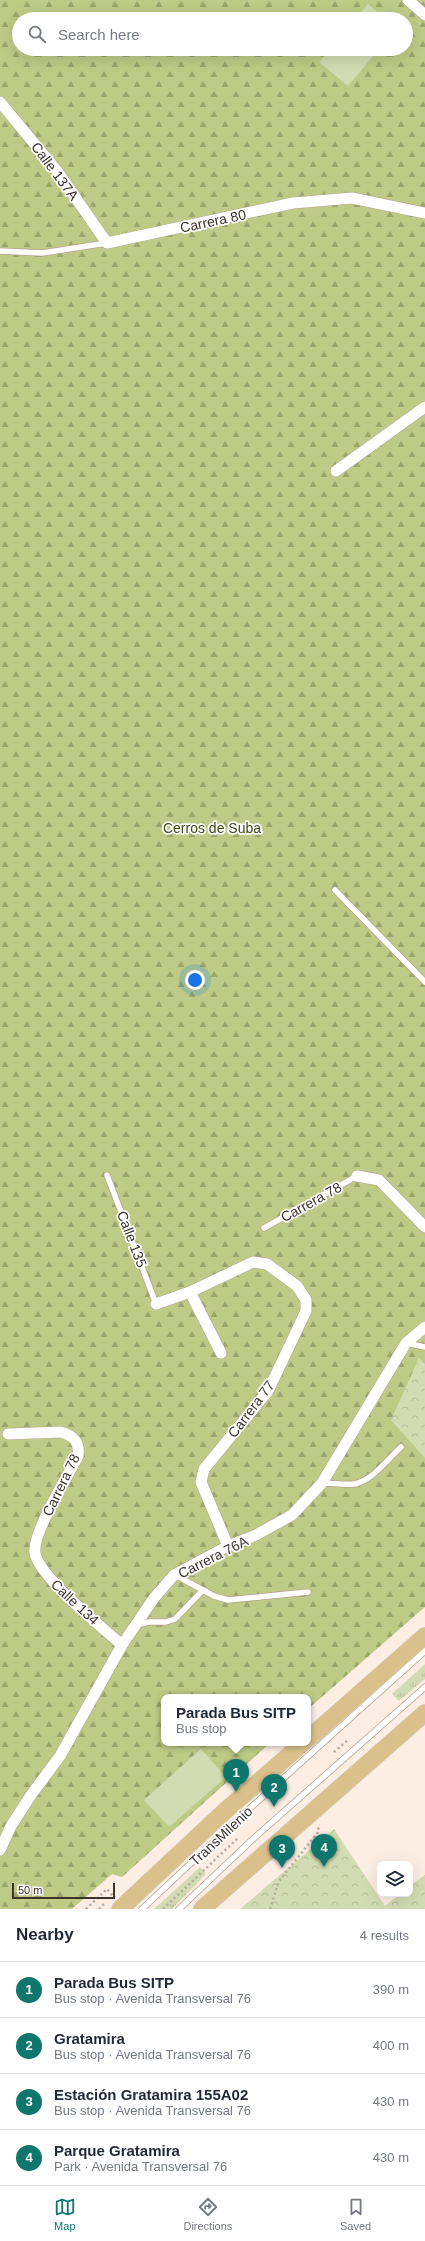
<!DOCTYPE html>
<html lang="en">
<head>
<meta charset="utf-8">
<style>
  :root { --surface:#fff; --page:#f2f2f3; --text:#1f2937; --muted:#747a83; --line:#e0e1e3; --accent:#0f766e }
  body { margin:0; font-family:Helvetica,sans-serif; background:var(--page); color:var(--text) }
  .controls { position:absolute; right:12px; bottom:12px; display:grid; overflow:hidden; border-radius:8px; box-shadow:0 4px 16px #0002 }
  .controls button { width:36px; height:36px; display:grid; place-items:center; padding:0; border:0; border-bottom:1px solid var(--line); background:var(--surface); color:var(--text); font:20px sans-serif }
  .scale { position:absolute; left:12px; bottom:10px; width:103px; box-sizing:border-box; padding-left:4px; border:2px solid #3b332c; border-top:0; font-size:11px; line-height:14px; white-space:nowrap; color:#3b332c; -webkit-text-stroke:3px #fefefe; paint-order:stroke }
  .you { position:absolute; left:195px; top:980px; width:14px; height:14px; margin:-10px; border:3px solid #fff; border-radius:50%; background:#1a73e8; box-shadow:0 0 0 6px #1a73e833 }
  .badge { display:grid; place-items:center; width:26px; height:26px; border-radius:50%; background:var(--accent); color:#fff; font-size:13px; font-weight:700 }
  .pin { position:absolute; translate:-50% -33px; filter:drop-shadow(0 1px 2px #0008) }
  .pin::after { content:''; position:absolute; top:21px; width:14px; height:12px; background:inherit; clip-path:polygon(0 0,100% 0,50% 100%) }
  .popup { position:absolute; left:161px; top:1694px; width:150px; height:52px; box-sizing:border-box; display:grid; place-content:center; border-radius:8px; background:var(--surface); filter:drop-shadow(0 1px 3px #0005); font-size:13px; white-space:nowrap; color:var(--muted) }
  .popup b { font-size:15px; color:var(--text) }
  .popup::after { content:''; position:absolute; left:50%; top:100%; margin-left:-8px; border:8px solid transparent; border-top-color:var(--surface) }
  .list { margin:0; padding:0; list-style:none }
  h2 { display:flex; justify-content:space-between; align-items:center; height:52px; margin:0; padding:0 16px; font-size:17px }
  h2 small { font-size:13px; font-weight:400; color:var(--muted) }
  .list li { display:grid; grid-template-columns:26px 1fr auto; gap:12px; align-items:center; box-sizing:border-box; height:56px; padding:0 16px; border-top:1px solid var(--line) }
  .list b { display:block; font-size:15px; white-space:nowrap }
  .list p { margin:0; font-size:13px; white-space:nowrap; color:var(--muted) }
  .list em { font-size:13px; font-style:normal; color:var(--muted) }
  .icon { flex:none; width:22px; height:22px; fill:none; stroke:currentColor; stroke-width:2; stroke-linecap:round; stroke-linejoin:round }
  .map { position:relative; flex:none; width:425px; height:1909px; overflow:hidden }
  .search { position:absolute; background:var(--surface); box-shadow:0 4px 16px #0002; left:12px; right:12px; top:12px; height:44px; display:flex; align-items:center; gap:10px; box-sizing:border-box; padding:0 14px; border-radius:22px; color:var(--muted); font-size:15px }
  .sheet { height:276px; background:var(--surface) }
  nav { display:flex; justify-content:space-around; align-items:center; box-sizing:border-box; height:56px; border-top:1px solid var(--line); background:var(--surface); font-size:11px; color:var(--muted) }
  nav a { display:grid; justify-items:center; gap:2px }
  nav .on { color:var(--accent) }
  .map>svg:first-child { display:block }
</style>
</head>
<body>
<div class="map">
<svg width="425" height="1909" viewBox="0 0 425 1909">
  <defs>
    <pattern id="grass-tufts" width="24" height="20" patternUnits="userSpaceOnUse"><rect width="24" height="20" fill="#d2dcb2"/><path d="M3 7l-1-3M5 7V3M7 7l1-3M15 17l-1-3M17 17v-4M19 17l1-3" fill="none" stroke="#b5bd99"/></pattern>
    <pattern id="forest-firs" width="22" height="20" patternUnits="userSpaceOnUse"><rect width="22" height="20" fill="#bdcb86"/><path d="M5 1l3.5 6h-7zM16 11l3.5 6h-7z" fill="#9ba56e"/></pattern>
    <pattern id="park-crowns" width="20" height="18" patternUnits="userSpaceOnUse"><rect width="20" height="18" fill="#d2dcb2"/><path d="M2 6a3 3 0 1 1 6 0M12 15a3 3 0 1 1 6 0" fill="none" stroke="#b5bd99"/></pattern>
  </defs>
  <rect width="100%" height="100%" fill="#fceee3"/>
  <g fill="url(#grass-tufts)">
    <polygon points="425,1664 425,1679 399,1701 392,1694"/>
    <polygon points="200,1867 206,1874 172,1909 154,1909"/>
  </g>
  <path fill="url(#forest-firs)" fill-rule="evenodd" d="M0 0H425V1607L308 1709V1697H164V1743H270L122 1877 112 1874 72 1909H0ZM19 19H406V49H19Z"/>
  <g fill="url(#park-crowns)">
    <polygon points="419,1358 425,1364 425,1458 391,1420"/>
    <polygon points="334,1829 385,1906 400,1894 410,1894 410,1886 425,1875 425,1909 240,1909"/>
  </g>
  <g fill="#d2dcb2">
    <polygon points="368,4 386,19 355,19"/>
    <polygon points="330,49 379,49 348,86 319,62"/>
    <polygon points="201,1749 226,1777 169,1827 144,1800"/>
  </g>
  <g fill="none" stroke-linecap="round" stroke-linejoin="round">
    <defs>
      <g id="service">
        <polyline points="0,251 42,253 107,243"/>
        <polyline points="335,890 425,982"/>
        <polyline points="107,1175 156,1304"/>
        <polyline points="264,1228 357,1176"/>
        <polyline points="406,1343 425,1347"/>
        <path d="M322 1483C332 1483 344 1485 354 1484 372 1481 388 1459 401 1447"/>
        <polyline points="175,1575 214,1596 228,1600 308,1592"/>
        <polyline points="136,1625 149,1622 166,1622 175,1619 203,1590"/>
        <polyline points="142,1909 238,1819 425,1651"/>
        <polyline points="179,1909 253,1839 425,1687"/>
      </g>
      <g id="minor">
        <polyline points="408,0 425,15"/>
        <polyline points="0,102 57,171 107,243 293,203 352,198 425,213"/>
        <polyline points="336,471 425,407"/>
        <polyline points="357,1176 379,1180 425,1227"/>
        <polyline points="190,1292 221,1353"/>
        <polyline points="156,1304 190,1292 253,1262 267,1264 297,1286 306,1300 306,1311 268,1391 204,1469 201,1482 228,1546"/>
        <path d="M8 1434 61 1432C74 1436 80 1442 78 1456 68 1476 32 1533 35 1553 39 1577 102 1627 122 1645"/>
        <polyline points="0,1850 11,1826 31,1795 60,1756 122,1645 154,1598 174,1575 228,1546 256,1535 292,1515 322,1483 406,1343 425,1327"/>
      </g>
      <g id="primary">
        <polyline points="308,1739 425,1636"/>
        <polyline points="120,1909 225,1811 303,1743"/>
        <polyline points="202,1909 425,1713"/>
      </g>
    </defs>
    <use href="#service" stroke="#b6a190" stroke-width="7"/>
    <use href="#minor" stroke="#b6a190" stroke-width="12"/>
    <use href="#primary" stroke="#d4d2d1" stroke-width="18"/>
    <g stroke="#b5a99f" stroke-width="2.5" stroke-dasharray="2 3" stroke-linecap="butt">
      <polyline points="334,1752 349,1739"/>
      <polyline points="86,1909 107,1889 113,1896"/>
      <polyline points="99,1909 106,1902"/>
      <polyline points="163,1909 238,1838"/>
      <polyline points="270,1909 279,1881 319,1831 318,1827"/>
    </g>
    <use href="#service" stroke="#fff" stroke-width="5.5"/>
    <use href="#minor" stroke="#fff" stroke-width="11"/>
    <use href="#primary" stroke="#dac18b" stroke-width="17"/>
  </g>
  <g text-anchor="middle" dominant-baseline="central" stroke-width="3.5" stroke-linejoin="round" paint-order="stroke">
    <g font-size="14" fill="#3b332c" stroke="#fefefe">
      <text transform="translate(55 171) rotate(53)">Calle 137A</text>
      <text transform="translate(213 221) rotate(-12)">Carrera 80</text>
      <text transform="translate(311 1202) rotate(-29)">Carrera 78</text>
      <text transform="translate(132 1239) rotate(69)">Calle 135</text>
      <text transform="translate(251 1409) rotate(-53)">Carrera 77</text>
      <text transform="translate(61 1485) rotate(-64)">Carrera 78</text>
      <text transform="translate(213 1557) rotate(-27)">Carrera 76A</text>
      <text transform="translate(75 1602) rotate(43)">Calle 134</text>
      <text transform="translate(221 1836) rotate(-43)">TransMilenio</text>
    </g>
    <g font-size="14" fill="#424a18" stroke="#fefefe">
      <text x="212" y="828">Cerros de Suba</text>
    </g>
  </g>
</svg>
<div class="controls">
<button><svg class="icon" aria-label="layers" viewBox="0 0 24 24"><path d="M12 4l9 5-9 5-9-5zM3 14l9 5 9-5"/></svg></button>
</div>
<div class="scale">50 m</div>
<div class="you"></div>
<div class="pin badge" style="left:236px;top:1792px">1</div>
<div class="popup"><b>Parada Bus SITP</b>Bus stop</div>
<div class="pin badge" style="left:274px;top:1807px">2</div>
<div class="pin badge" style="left:282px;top:1868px">3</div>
<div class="pin badge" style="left:324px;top:1867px">4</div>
<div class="search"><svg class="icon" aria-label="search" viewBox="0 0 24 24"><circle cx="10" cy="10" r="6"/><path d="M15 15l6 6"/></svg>Search here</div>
</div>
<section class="sheet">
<h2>Nearby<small>4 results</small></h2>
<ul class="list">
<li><span class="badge">1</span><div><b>Parada Bus SITP</b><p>Bus stop · Avenida Transversal 76</p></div><em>390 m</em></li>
<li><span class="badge">2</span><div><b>Gratamira</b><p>Bus stop · Avenida Transversal 76</p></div><em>400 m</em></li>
<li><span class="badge">3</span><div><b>Estación Gratamira 155A02</b><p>Bus stop · Avenida Transversal 76</p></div><em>430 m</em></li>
<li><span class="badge">4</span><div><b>Parque Gratamira</b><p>Park · Avenida Transversal 76</p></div><em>430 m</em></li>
</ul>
</section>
<nav>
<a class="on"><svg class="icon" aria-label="map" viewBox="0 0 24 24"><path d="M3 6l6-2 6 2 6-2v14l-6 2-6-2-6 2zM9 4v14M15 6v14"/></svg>Map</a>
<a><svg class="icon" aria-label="directions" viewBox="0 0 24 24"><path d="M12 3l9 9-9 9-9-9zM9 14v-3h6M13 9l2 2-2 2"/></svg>Directions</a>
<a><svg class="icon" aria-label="saved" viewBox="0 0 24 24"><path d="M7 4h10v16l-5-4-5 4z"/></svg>Saved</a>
</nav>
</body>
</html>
